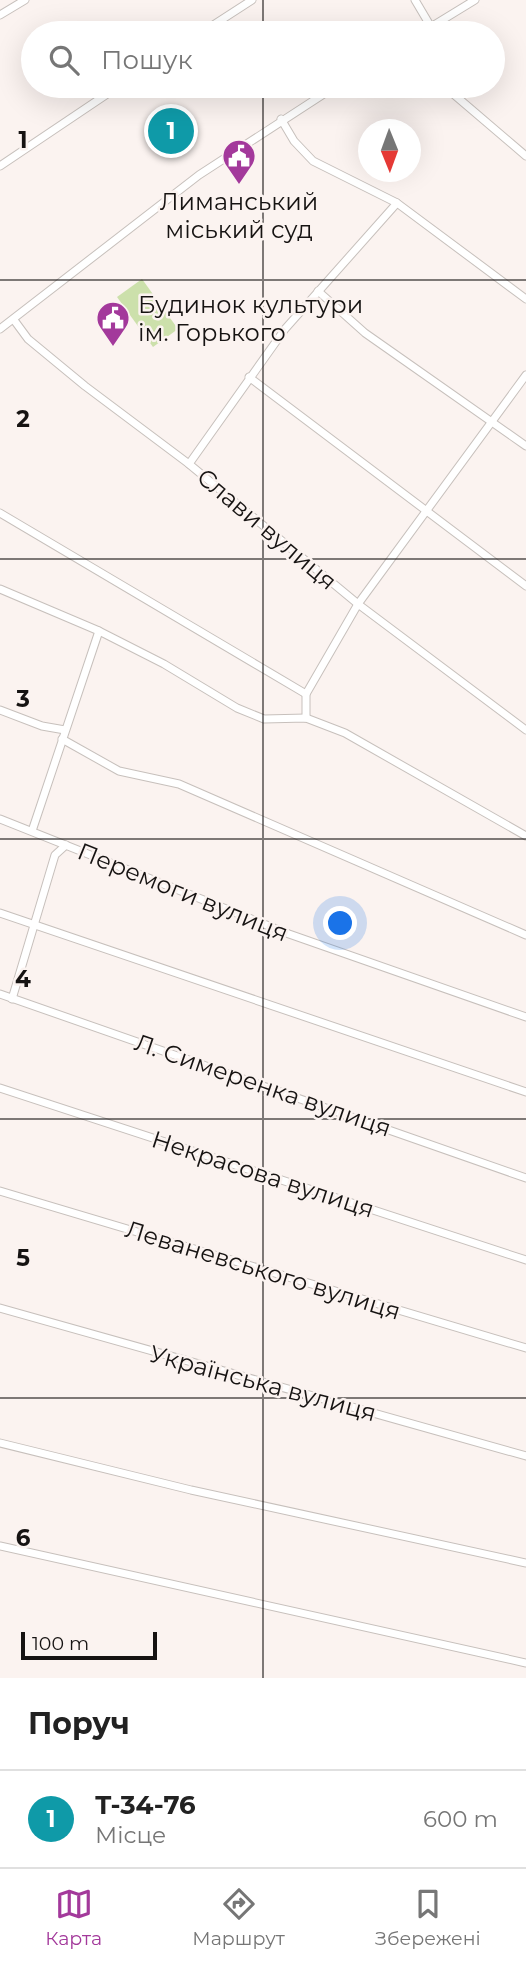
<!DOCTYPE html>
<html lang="uk">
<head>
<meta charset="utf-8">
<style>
  :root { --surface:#fff; --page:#f2f2f2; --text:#222; --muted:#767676; --line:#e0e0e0; --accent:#a3399b }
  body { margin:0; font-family:Montserrat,sans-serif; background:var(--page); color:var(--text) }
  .compass { position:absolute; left:358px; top:119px; width:63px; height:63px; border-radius:50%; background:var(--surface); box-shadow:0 7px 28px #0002; rotate:179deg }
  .scale { position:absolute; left:21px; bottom:18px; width:136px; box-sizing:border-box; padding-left:7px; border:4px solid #161312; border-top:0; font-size:19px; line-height:24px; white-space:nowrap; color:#161312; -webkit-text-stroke:5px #fbf3f0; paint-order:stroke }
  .you { position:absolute; left:341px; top:924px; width:24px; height:24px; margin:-18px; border:5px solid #fff; border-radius:50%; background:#1a73e8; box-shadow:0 0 0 10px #1a73e833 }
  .badge { display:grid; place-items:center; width:46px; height:46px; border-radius:50%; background:var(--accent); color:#fff; font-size:23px; font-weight:700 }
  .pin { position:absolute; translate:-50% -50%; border:4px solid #fff; box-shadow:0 2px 7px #0006 }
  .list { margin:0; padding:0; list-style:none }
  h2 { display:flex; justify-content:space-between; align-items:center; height:91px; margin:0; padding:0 28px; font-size:30px }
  h2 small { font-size:23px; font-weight:400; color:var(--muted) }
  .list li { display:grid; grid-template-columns:46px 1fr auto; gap:21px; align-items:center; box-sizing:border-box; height:98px; padding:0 28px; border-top:2px solid var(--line) }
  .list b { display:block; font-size:26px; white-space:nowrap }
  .list p { margin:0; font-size:23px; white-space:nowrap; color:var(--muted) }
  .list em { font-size:23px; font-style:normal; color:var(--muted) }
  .icon { flex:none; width:38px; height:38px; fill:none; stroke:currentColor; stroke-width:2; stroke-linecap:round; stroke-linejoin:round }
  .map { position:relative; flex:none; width:526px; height:1678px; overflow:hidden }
  .search { position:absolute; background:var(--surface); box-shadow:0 7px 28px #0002; left:21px; right:21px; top:21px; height:77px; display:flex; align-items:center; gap:18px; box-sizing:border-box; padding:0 24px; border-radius:38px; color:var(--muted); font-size:26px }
  .sheet { height:189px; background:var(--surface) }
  nav { display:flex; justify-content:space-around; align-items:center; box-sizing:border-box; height:98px; border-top:2px solid var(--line); background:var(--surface); font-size:19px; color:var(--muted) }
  nav a { display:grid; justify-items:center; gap:4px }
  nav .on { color:var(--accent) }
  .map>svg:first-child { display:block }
</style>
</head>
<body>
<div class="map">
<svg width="526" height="1678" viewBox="0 0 526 1678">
  <rect width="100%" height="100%" fill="#fbf3f0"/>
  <polygon fill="#cce0ab" points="142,279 178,329 153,347 117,297"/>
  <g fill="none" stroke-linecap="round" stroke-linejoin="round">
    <defs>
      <g id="minor">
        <polyline points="415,0 431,27"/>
        <polyline points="0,15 25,0"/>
        <polyline points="201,33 252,0"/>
        <polyline points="421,33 475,0"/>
        <polyline points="444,86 526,156"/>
        <polyline points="281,119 294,141 313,161 397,203 526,299"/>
        <polyline points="0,166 119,86"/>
        <polyline points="318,291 365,333 526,446"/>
        <polyline points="14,320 28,339 85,386 189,464 358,604 526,730"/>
        <polyline points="0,329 199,175 336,86"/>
        <polyline points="249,377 526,586"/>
        <polyline points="189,464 285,329 397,203"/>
        <polyline points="0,513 306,694"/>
        <polyline points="0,589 99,631 164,664 237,708 264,719 306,718 345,733 526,836"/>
        <polyline points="0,710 42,726 65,730"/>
        <polyline points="306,718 306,694 358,604 526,375"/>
        <polyline points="62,739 119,771 179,784 526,935"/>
        <polyline points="0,819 289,934 526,1017"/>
        <polyline points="32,831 99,631"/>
        <polyline points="0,913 526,1092"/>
        <polyline points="0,994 526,1178"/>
        <polyline points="12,999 55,855 66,845"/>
        <polyline points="0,1088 526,1260"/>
        <polyline points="0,1191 526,1348"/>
        <polyline points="0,1308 526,1456"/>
        <polyline points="0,1443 191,1490 526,1563"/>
        <polyline points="0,1546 526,1663"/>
      </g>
    </defs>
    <use href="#minor" stroke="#c7c0bc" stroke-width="9"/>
    <use href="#minor" stroke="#fff" stroke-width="7"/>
  </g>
  <path fill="none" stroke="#161312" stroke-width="2" stroke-opacity="0.55" d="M263 0V33M263 86V1678M0 280H526M0 559H526M0 839H526M0 1119H526M0 1398H526"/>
  <defs>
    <symbol id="civic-pin" viewBox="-11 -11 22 30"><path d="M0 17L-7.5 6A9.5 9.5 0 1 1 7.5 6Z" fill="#a3399b" stroke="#fbf3f0"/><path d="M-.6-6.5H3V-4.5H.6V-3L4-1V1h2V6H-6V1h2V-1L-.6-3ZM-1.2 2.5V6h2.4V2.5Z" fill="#fff"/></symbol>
  </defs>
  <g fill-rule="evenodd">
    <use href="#civic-pin" x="220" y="137" width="38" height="52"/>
    <use href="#civic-pin" x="94" y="299" width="38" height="52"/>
  </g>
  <g text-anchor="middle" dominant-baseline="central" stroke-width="5" stroke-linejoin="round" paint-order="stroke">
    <g font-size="24" fill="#161312" stroke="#fbf3f0">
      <text x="239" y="201">Лиманський<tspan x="239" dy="28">міський суд</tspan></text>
      <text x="138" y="304" text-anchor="start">Будинок культури<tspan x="138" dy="28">ім. Горького</tspan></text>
    </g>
    <g font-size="24" fill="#161312" stroke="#fbf3f0">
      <text transform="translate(267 529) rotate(40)">Слави вулиця</text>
      <text transform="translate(183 892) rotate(22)">Перемоги вулиця</text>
      <text transform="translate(263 1085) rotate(19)">Л. Симеренка вулиця</text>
      <text transform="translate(263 1174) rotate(18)">Некрасова вулиця</text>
      <text transform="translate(263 1270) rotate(17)">Леваневського вулиця</text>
      <text transform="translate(263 1383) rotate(15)">Українська вулиця</text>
    </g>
  </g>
  <g font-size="23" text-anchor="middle" font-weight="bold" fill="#161312" stroke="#fbf3f0" stroke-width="5" stroke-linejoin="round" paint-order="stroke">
    <text x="23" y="148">1</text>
    <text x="23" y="427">2</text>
    <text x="23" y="707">3</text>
    <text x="23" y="987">4</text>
    <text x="23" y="1266">5</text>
    <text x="23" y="1546">6</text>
  </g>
</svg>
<svg class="compass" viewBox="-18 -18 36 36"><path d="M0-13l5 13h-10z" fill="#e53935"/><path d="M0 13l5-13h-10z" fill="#767676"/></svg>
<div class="scale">100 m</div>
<div class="you"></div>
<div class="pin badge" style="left:171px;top:131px;background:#0f9aa8">1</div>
<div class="search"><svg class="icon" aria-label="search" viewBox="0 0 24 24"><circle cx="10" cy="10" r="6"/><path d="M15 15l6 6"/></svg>Пошук</div>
</div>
<section class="sheet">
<h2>Поруч<small></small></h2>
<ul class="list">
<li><span class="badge" style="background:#0f9aa8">1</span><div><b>Т-34-76</b><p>Місце</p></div><em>600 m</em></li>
</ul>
</section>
<nav>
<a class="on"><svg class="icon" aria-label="map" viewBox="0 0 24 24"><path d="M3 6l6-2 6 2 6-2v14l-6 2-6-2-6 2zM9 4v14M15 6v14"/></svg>Карта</a>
<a><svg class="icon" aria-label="directions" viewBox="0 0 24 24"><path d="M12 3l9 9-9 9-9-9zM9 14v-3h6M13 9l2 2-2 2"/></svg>Маршрут</a>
<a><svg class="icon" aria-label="saved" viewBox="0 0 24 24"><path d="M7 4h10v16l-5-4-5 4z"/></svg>Збережені</a>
</nav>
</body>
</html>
